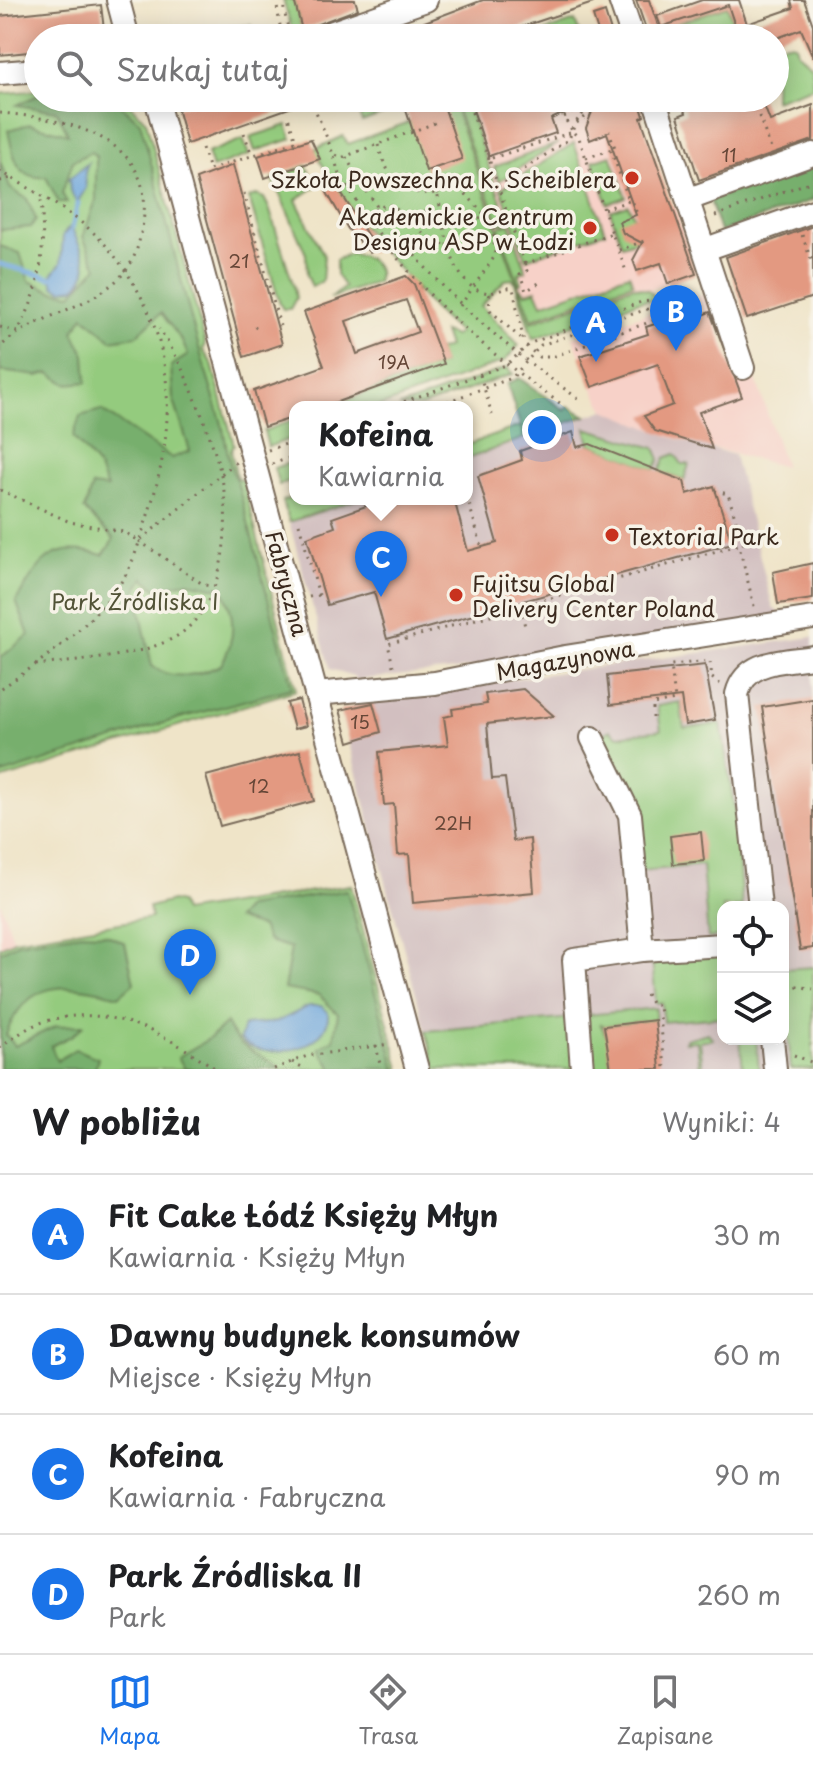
<!DOCTYPE html>
<html lang="pl">
<head>
<meta charset="utf-8">
<style>
  :root { --surface:#fff; --page:#f2f2f2; --text:#202124; --muted:#757577; --line:#e0e0e0; --accent:#1a73e8 }
  body { margin:0; font-family:"Playpen Sans",sans-serif; background:var(--page); color:var(--text) }
  .controls { position:absolute; right:24px; bottom:24px; display:grid; overflow:hidden; border-radius:16px; box-shadow:0 4px 20px #0003 }
  .controls button { width:72px; height:72px; display:grid; place-items:center; padding:0; border:0; border-bottom:2px solid var(--line); background:var(--surface); color:var(--text); font:40px sans-serif }
  .you { position:absolute; left:542px; top:430px; width:28px; height:28px; margin:-20px; border:6px solid #fff; border-radius:50%; background:#1a73e8; box-shadow:0 0 0 12px #1a73e833 }
  .badge { display:grid; place-items:center; width:52px; height:52px; border-radius:50%; background:var(--accent); color:#fff; font-size:26px; font-weight:700 }
  .pin { position:absolute; translate:-50% -66px; filter:drop-shadow(0 2px 4px #0008) }
  .pin::after { content:''; position:absolute; top:42px; width:28px; height:24px; background:inherit; clip-path:polygon(0 0,100% 0,50% 100%) }
  .popup { position:absolute; left:289px; top:401px; width:184px; height:104px; box-sizing:border-box; display:grid; place-content:center; border-radius:16px; background:var(--surface); filter:drop-shadow(0 2px 6px #0005); font-size:26px; white-space:nowrap; color:var(--muted) }
  .popup b { font-size:30px; color:var(--text) }
  .popup::after { content:''; position:absolute; left:50%; top:100%; margin-left:-16px; border:16px solid transparent; border-top-color:var(--surface) }
  .list { margin:0; padding:0; list-style:none }
  h2 { display:flex; justify-content:space-between; align-items:center; height:104px; margin:0; padding:0 32px; font-size:34px }
  h2 small { font-size:26px; font-weight:400; color:var(--muted) }
  .list li { display:grid; grid-template-columns:52px 1fr auto; gap:24px; align-items:center; box-sizing:border-box; height:120px; padding:0 32px; border-top:2px solid var(--line) }
  .list b { display:block; font-size:30px; white-space:nowrap }
  .list p { margin:0; font-size:26px; white-space:nowrap; color:var(--muted) }
  .list em { font-size:26px; font-style:normal; color:var(--muted) }
  .icon { flex:none; width:44px; height:44px; fill:none; stroke:currentColor; stroke-width:2; stroke-linecap:round; stroke-linejoin:round }
  .map { position:relative; flex:none; width:813px; height:1069px; overflow:hidden }
  .search { position:absolute; background:var(--surface); box-shadow:0 4px 20px #0003; left:24px; right:24px; top:24px; height:88px; display:flex; align-items:center; gap:20px; box-sizing:border-box; padding:0 28px; border-radius:44px; color:var(--muted); font-size:30px }
  .sheet { height:584px; background:var(--surface) }
  nav { display:flex; justify-content:space-around; align-items:center; box-sizing:border-box; height:112px; border-top:2px solid var(--line); background:var(--surface); font-size:22px; color:var(--muted) }
  nav a { display:grid; justify-items:center; gap:4px }
  nav .on { color:var(--accent) }
  .map>svg:first-child { display:block }
</style>
</head>
<body>
<div class="map">
<svg width="813" height="1069" viewBox="0 0 813 1069">
  <rect width="100%" height="100%" fill="#f7f3e8"/>
  <filter id="ink" filterUnits="userSpaceOnUse"><feTurbulence type="fractalNoise" baseFrequency=".0125" numOctaves="2"/><feDisplacementMap in="SourceGraphic" scale="16" xChannelSelector="R" yChannelSelector="G"/><feConvolveMatrix kernelMatrix="1 2 1 2 8 2 1 2 1" color-interpolation-filters="sRGB"/></filter>
  <filter id="wash" filterUnits="userSpaceOnUse"><feTurbulence type="fractalNoise" baseFrequency=".006" numOctaves="4" result="noise"/><feDisplacementMap in="SourceGraphic" scale="32" xChannelSelector="R" yChannelSelector="G"/><feGaussianBlur stdDeviation="1.8" result="paint"/><feColorMatrix in="noise" values="0 0 0 0 0 0 0 0 0 0 0 0 0 0 0 0 0 1.4 0 .05"/><feComposite in="paint" operator="in"/></filter>
  <g filter="url(#wash)">
    <rect width="100%" height="100%" fill="#efe4c8"/>
    <g fill="#f7d1c8">
      <polygon points="478,98 638,98 644,116 641,118 672,206 675,206 696,274 648,290 633,286 531,322 454,106"/>
      <polygon points="706,294 737,382 755,376 785,467 670,437 637,424 605,410 593,389 573,337"/>
      <polygon points="0,902 14,940 0,947"/>
    </g>
    <g fill="#d2bfc0" fill-rule="evenodd">
      <polygon points="605,410 670,437 734,455 773,608 784,616 455,670 355,680 354,676 330,669 289,522 358,499 467,499 467,459"/>
      <path d="M813 637V1069H436L340 710 392 696ZM723 907H783V1039H723Z"/>
    </g>
    <g fill="#94cb7e" stroke="#687a4e" stroke-width="2">
      <polygon points="283,0 294,0 302,30 292,29"/>
      <polygon points="727,6 739,38 724,38 721,30 697,38 651,38 649,33"/>
      <polygon points="575,21 581,37 549,38 546,31"/>
      <polygon points="251,25 252,33 180,38 180,31"/>
      <polygon points="786,43 795,44 797,52 811,65 813,87 774,100 775,46"/>
      <polygon points="38,90 38,98 123,98 146,121 205,342 203,350 212,364 234,445 231,451 237,478 243,481 296,690 0,780 0,94"/>
      <polygon points="364,98 389,98 394,110 362,122 355,104"/>
      <polygon points="454,106 531,322 633,286 648,290 658,299 639,301 533,339 515,283 513,279 505,280 481,306 519,345 505,361 379,407 328,407 443,364 438,350 448,347 443,332 454,336 459,333 433,309 359,222 313,150 343,136 348,144"/>
      <polygon points="468,107 508,221 499,224 457,110"/>
      <polygon points="287,125 292,139 255,151 250,137"/>
      <polygon points="243,139 249,155 212,168 207,153"/>
      <polygon points="559,143 499,181 494,167"/>
      <polygon points="574,143 605,232 526,259 501,189"/>
      <polygon points="611,155 626,197 608,204 593,161"/>
      <polygon points="306,166 318,185 296,200 324,256 322,281 312,287 307,275 306,254 273,179"/>
      <polygon points="256,195 264,198 269,208 294,287 296,298 290,309 283,309 280,304 249,198"/>
      <polygon points="628,205 646,237 622,245 610,211"/>
      <polygon points="510,223 526,271 519,273 522,283 519,284 499,227"/>
      <path d="M349 254C365 254 383 264 377 282L330 298 345 287 336 275V260Z"/>
      <polygon points="629,274 633,283 532,319 520,287 526,293 536,290 542,304"/>
      <polygon points="507,368 513,374 421,407 399,407"/>
      <polygon points="295,419 295,437 268,447 264,431"/>
      <polygon points="520,426 524,438 467,459 467,445"/>
      <polygon points="586,428 655,448 660,459 655,470 590,444"/>
      <polygon points="675,454 682,464 689,464 684,481 660,472 665,458"/>
      <polygon points="295,461 295,479 279,485 274,468"/>
      <polygon points="295,497 313,501 358,499 289,522 283,501"/>
      <polygon points="680,702 684,728 721,724 735,812 742,907 723,907 723,937 708,938 702,865 642,871 633,796 602,735 610,730 618,736 661,730 657,706"/>
      <polygon points="351,885 400,1069 0,1069 0,947 14,940 151,918 149,907 172,901 180,903 183,912"/>
      <polygon points="723,953 723,1017 663,1022 662,1003 656,1003 652,959"/>
      <polygon points="813,967 813,1069 791,1069 783,969"/>
      <polygon points="656,1008 655,1020 604,1026 600,1023 608,1039 611,1069 591,1069 587,1015"/>
      <polygon points="572,1018 577,1069 436,1069 426,1031"/>
      <polygon points="708,1033 713,1039 700,1041 703,1069 700,1069 697,1041 685,1042 686,1039"/>
      <polygon points="740,1039 756,1039 759,1069 743,1069"/>
    </g>
    <g fill="#77af6d" stroke="#596c46" stroke-width="2" fill-rule="evenodd">
      <path d="M38 95 113 98 140 122C168 220 188 320 220 417 227 439 226 461 237 481L292 688 180 718 0 775V658L29 635 16 601C42 560 50 541 103 555L114 539 84 510 92 486 107 488 97 465 73 437 80 416 101 410 172 458 190 451 173 398 171 366 188 355 182 341 161 313 136 336 111 340 84 316 73 332 85 355 87 382 67 384 49 373 38 376 0 371V246L20 253 29 281 52 291 72 294 97 267 83 237 96 200V156L91 152 73 161 62 193 67 203H59L46 177C15 180 13 154 8 130L30 124 68 134 57 111 17 105ZM144 578 156 588 188 582 222 589C236 615 236 639 221 665 200 675 172 682 152 666L136 591Z"/>
      <polygon points="0,161 10,188 27,199 36,219 31,227 0,230"/>
      <polygon points="813,163 813,200 720,232 710,200"/>
      <polygon points="519,378 565,410 568,406 586,416 524,438 507,384"/>
      <polygon points="347,890 396,1069 333,1069 319,1048 334,1039 338,1014 319,995 284,989 291,948 268,941 261,927 236,919 247,907"/>
      <path d="M81 933 106 934 125 943 134 983 119 996C69 982 26 978 6 1035L15 1046 56 1026 84 1025 73 1035 51 1046 57 1061 75 1049 98 1058 95 1069H0V952L17 943Z"/>
      <path d="M226 1023C240 1053 259 1050 280 1069H185L178 1057 210 1038Z"/>
    </g>
    <g fill="#6ca5db" stroke="#54687c" stroke-width="2">
      <polygon points="88,163 85,172 86,188 77,203 70,191 69,179"/>
      <path d="M71 226C78 246 98 268 75 288L62 290 54 286 51 276 61 263 63 235Z"/>
      <path d="M309 1006H321L328 1012C332 1050 262 1064 240 1039L244 1025 277 1022Z"/>
    </g>
    <g fill="none" stroke-linecap="round" stroke-linejoin="round">
      <g stroke="#6ca5db" stroke-width="5">
        <polyline points="72,228 78,203"/>
        <polyline points="0,264 51,278"/>
      </g>
    </g>
    <g id="blocks">
      <g fill="#e39981" fill-rule="evenodd">
        <polygon points="294,0 355,0 358,9 302,30"/>
        <polygon points="483,0 593,0 593,3 489,38 382,38"/>
        <polygon points="636,0 649,0 659,28 647,32"/>
        <polygon points="702,0 739,0 747,24 793,8 791,0 804,0 813,25 813,57 801,29 777,38 739,38 728,5 661,27 657,16"/>
        <polygon points="101,5 105,38 38,38 38,51 0,55 0,16"/>
        <polygon points="605,12 613,38 600,38 593,16"/>
        <polygon points="204,98 311,98 312,100 187,144 177,108"/>
        <polygon points="414,98 638,98 644,116 641,118 696,274 668,284 661,263 637,271 633,260 642,243 623,233 619,222 636,215 607,133 590,140 586,128 597,98 551,119 556,133 489,156 470,101 445,109 462,159 426,171 406,110 417,106"/>
        <polygon points="681,98 761,98 770,121 813,105 813,140 699,180 678,116 686,113"/>
        <polygon points="311,139 320,159 265,178 258,156"/>
        <polygon points="233,165 282,344 244,357 196,179"/>
        <polygon points="336,185 376,249 370,253 348,229 326,191"/>
        <polygon points="813,226 813,297 747,319 726,257"/>
        <path d="M406 276 414 284 444 364 323 407H295V417L264 427 254 391 324 366 304 312ZM406 300 418 332 357 354 346 321Z"/>
        <polygon points="710,312 742,397 699,412 712,449 655,431 644,416 673,405 658,364 592,387 580,356 648,334 646,327 661,322 664,329"/>
        <polygon points="573,432 577,447 590,444 684,481 687,494 714,486 732,543 387,639 374,592 327,605 307,537 335,527 332,518 386,499 454,499 468,551 497,543 478,476 522,460 520,451"/>
        <polygon points="813,563 813,599 778,604 773,572"/>
        <polygon points="705,665 715,720 685,725 681,697 610,705 607,676"/>
        <polygon points="523,689 554,716 487,724 492,779 505,778 513,841 530,839 534,892 413,903 409,854 398,855 394,804 384,805 379,752 448,745 444,717 453,715 452,709 487,704 485,694"/>
        <polygon points="813,699 813,948 800,950 762,707"/>
        <polygon points="299,700 306,726 294,729 287,703"/>
        <polygon points="373,703 381,732 349,742 340,710"/>
        <polygon points="300,751 314,801 220,826 206,776"/>
        <polygon points="701,832 704,861 673,864 670,836"/>
        <polygon points="655,1020 660,1069 611,1069 604,1026"/>
      </g>
    </g>
  </g>
  <g filter="url(#ink)">
    <use href="#blocks" fill-opacity="0" stroke="#7a6b5a" stroke-width="2"/>
    <g fill="none" stroke-linecap="round" stroke-linejoin="round">
      <defs>
        <g id="minor">
          <polyline points="118,0 128,38"/>
          <polyline points="620,0 633,38"/>
          <polyline points="316,38 426,0"/>
          <polyline points="0,73 38,70"/>
          <polyline points="156,98 417,1069"/>
          <polyline points="654,98 743,368"/>
          <polyline points="689,199 813,154"/>
          <polyline points="706,249 813,211"/>
          <polyline points="316,694 435,683 565,657 813,618"/>
          <polyline points="592,738 630,815 642,950 723,945"/>
          <path d="M760 907 737 694C746 659 783 662 813 657"/>
          <polyline points="772,1039 775,1069"/>
          <polyline points="582,1069 574,960 642,950"/>
        </g>
      </defs>
      <use href="#minor" stroke="#7a6b5a" stroke-width="26"/>
      <g stroke="#7a6b5a" stroke-width="3" stroke-dasharray="2 6" stroke-linecap="butt">
        <polyline points="276,0 282,38"/>
        <polyline points="282,0 289,33"/>
        <path d="M310 98C320 121 330 143 337 167 342 181 354 196 362 209 414 290 486 352 564 406"/>
        <path d="M0 113C64 118 157 137 143 222 140 240 136 259 124 273 91 310 35 314 0 347"/>
        <polyline points="759,116 771,149"/>
        <polyline points="564,117 584,106 586,110 576,122"/>
        <polyline points="411,132 418,145"/>
        <polyline points="244,133 252,155"/>
        <polyline points="574,133 579,138 612,233"/>
        <path d="M378 145C386 175 402 197 437 193 445 223 448 284 484 292 496 295 504 286 513 288L524 343"/>
        <polyline points="202,148 209,170 296,141 288,117"/>
        <polyline points="611,150 629,200"/>
        <polyline points="336,155 341,158 435,123"/>
        <path d="M346 157C403 259 484 333 579 399"/>
        <polyline points="586,158 615,148 609,131"/>
        <polyline points="489,159 470,107 497,98"/>
        <path d="M0 171C36 193 82 216 109 249 178 332 179 419 147 518 139 541 134 565 119 585 88 628 44 660 0 689"/>
        <polyline points="0,181 11,178"/>
        <polyline points="498,187 569,139 575,124 600,107"/>
        <polyline points="244,193 280,326"/>
        <polyline points="604,209 632,200 638,217"/>
        <polyline points="367,213 388,204 409,217 432,210 465,220 488,218 460,188 437,193"/>
        <polyline points="715,216 813,181"/>
        <path d="M417 217 420 231C448 252 468 254 493 229L489 220"/>
        <polyline points="511,224 527,271 520,274 526,291 539,283"/>
        <polyline points="802,235 813,265"/>
        <polyline points="619,250 647,240"/>
        <polyline points="525,264 612,233 626,271"/>
        <polyline points="489,294 490,310 521,339"/>
        <polyline points="460,306 495,256 493,229 510,222 489,159 573,132 562,114"/>
        <polyline points="255,326 258,333"/>
        <path d="M0 327 17 332C43 289 45 247 41 199"/>
        <polyline points="526,346 539,357 552,357 700,304"/>
        <polyline points="480,375 492,414"/>
        <polyline points="389,407 506,365 531,343 641,302 660,300 668,294"/>
        <polyline points="432,407 512,378 541,345 698,292"/>
        <polyline points="268,450 295,441"/>
        <polyline points="272,464 295,456"/>
        <polyline points="0,490 70,522 124,532 139,541 236,462"/>
        <polyline points="715,491 728,494 743,543 740,550 755,610"/>
        <polyline points="467,497 482,548"/>
        <polyline points="299,524 319,595"/>
        <polyline points="139,541 204,585 214,586"/>
        <polyline points="309,597 324,594"/>
        <polyline points="520,607 526,630"/>
        <path d="M36 665C77 661 149 657 183 632 222 601 229 538 224 491 220 454 182 358 159 329"/>
        <polyline points="393,666 388,644 738,545 740,550"/>
        <polyline points="653,718 653,704 675,700 671,665 710,661 712,678 720,684"/>
        <polyline points="783,979 787,984 813,989"/>
        <polyline points="646,994 652,1005 659,1005 665,1069"/>
        <polyline points="376,1045 381,1069"/>
        <path d="M0 1048C11 1040 24 1029 37 1024 105 1000 162 1032 216 1069"/>
        <polyline points="794,1055 813,1063"/>
        <polyline points="292,1062 306,1069"/>
        <polyline points="274,1069 307,1056 390,1044"/>
      </g>
      <use href="#minor" stroke="#fff" stroke-width="22"/>
    </g>
  </g>
  <g fill="#c8321e" stroke="#f7f3e8" stroke-width="3">
    <circle cx="632" cy="178" r="8"/>
    <circle cx="590" cy="228" r="8"/>
    <circle cx="612" cy="535" r="8"/>
    <circle cx="456" cy="595" r="8"/>
  </g>
  <g text-anchor="middle" dominant-baseline="central" stroke-width="7" stroke-linejoin="round" paint-order="stroke">
    <g font-size="18" fill="#654637">
      <text x="729" y="154">11</text>
      <text x="239" y="260">21</text>
      <text x="394" y="361">19A</text>
      <text x="360" y="721">15</text>
      <text x="259" y="785">12</text>
      <text x="453" y="822">22H</text>
    </g>
    <g font-size="22" fill="#3b2a1e" stroke="#f7f3e8" text-anchor="end">
      <text x="616" y="178">Szkoła Powszechna K. Scheiblera</text>
      <text x="574" y="215">Akademickie Centrum<tspan x="574" dy="25">Designu ASP w Łodzi</tspan></text>
      <text x="628" y="535" text-anchor="start">Textorial Park</text>
      <text x="472" y="582" text-anchor="start">Fujitsu Global<tspan x="472" dy="25">Delivery Center Poland</tspan></text>
    </g>
    <g font-size="22" fill="#3b2a1e" stroke="#f7f3e8">
      <text transform="translate(288 583) rotate(75)">Fabryczna</text>
      <text transform="translate(565 659) rotate(-10)">Magazynowa</text>
    </g>
    <g font-size="22" fill="#515236" stroke="#f7f3e8">
      <text x="135" y="600">Park Źródliska I</text>
    </g>
  </g>
</svg>
<div class="controls">
<button><svg class="icon" aria-label="locate" viewBox="0 0 24 24"><circle cx="12" cy="12" r="6"/><path d="M12 2v4M12 18v4M2 12h4M18 12h4"/></svg></button>
<button><svg class="icon" aria-label="layers" viewBox="0 0 24 24"><path d="M12 4l9 5-9 5-9-5zM3 14l9 5 9-5"/></svg></button>
</div>
<div class="you"></div>
<div class="pin badge" style="left:596px;top:362px">A</div>
<div class="pin badge" style="left:676px;top:351px">B</div>
<div class="pin badge" style="left:381px;top:597px">C</div>
<div class="popup"><b>Kofeina</b>Kawiarnia</div>
<div class="pin badge" style="left:190px;top:995px">D</div>
<div class="search"><svg class="icon" aria-label="search" viewBox="0 0 24 24"><circle cx="10" cy="10" r="6"/><path d="M15 15l6 6"/></svg>Szukaj tutaj</div>
</div>
<section class="sheet">
<h2>W pobliżu<small>Wyniki: 4</small></h2>
<ul class="list">
<li><span class="badge">A</span><div><b>Fit Cake Łódź Księży Młyn</b><p>Kawiarnia · Księży Młyn</p></div><em>30 m</em></li>
<li><span class="badge">B</span><div><b>Dawny budynek konsumów</b><p>Miejsce · Księży Młyn</p></div><em>60 m</em></li>
<li><span class="badge">C</span><div><b>Kofeina</b><p>Kawiarnia · Fabryczna</p></div><em>90 m</em></li>
<li><span class="badge">D</span><div><b>Park Źródliska II</b><p>Park</p></div><em>260 m</em></li>
</ul>
</section>
<nav>
<a class="on"><svg class="icon" aria-label="map" viewBox="0 0 24 24"><path d="M3 6l6-2 6 2 6-2v14l-6 2-6-2-6 2zM9 4v14M15 6v14"/></svg>Mapa</a>
<a><svg class="icon" aria-label="directions" viewBox="0 0 24 24"><path d="M12 3l9 9-9 9-9-9zM9 14v-3h6M13 9l2 2-2 2"/></svg>Trasa</a>
<a><svg class="icon" aria-label="saved" viewBox="0 0 24 24"><path d="M7 4h10v16l-5-4-5 4z"/></svg>Zapisane</a>
</nav>
</body>
</html>
